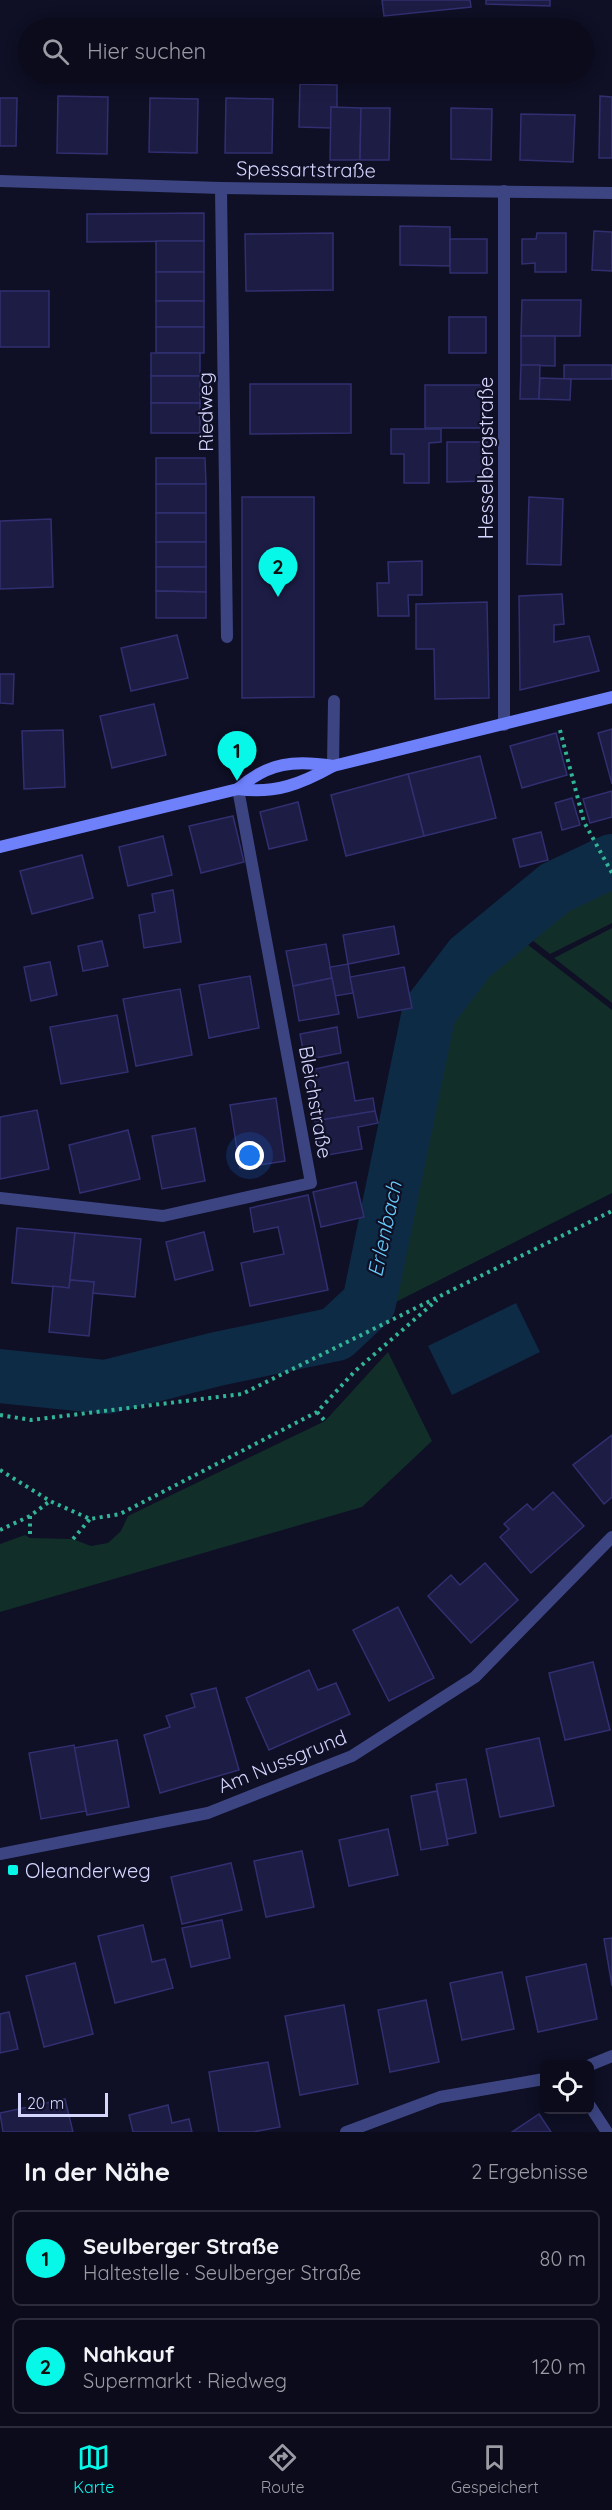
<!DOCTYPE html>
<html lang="de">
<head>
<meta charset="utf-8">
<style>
  :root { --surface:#0b0b1c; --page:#191929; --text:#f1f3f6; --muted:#9a9ba3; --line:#2b2b3b; --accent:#07f7e8 }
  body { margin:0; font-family:Quicksand,sans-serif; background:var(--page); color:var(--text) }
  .controls { position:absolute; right:18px; bottom:18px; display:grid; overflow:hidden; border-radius:9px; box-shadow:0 3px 15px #0003 }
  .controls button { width:54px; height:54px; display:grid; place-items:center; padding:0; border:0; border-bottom:2px solid var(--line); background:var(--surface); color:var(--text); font:30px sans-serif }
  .scale { position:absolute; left:18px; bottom:15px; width:90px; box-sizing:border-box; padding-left:6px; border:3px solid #d4d6fe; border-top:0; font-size:16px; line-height:21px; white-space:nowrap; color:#d4d6fe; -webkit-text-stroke:4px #0f0f25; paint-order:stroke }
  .you { position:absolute; left:250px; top:1156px; width:21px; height:21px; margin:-15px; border:4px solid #fff; border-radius:50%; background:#1a73e8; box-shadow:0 0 0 9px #1a73e833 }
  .badge { display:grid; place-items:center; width:39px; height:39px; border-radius:50%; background:var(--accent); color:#111; font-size:20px; font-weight:700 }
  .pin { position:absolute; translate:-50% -50px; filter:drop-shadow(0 2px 3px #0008) }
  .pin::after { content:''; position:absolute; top:32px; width:21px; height:18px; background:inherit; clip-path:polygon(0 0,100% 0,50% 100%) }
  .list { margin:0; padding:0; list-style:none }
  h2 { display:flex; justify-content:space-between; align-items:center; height:78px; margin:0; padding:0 24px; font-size:26px }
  h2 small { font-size:20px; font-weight:400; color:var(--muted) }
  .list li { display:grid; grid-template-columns:39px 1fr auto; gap:18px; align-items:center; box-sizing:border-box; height:96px; margin:0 12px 12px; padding:0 12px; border:2px solid var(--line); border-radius:9px }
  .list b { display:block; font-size:22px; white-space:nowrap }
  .list p { margin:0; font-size:20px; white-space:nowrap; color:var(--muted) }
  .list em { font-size:20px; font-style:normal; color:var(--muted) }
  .icon { flex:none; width:33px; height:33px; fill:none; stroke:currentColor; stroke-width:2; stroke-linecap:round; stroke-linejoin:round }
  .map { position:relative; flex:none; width:612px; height:2132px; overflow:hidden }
  .search { position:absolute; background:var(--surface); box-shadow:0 3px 15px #0003; left:18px; right:18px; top:18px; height:66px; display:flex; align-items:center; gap:15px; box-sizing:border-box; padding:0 21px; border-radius:33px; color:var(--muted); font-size:22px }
  .sheet { height:294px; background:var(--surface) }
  nav { display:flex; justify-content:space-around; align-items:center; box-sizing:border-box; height:84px; border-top:2px solid var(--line); background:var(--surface); font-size:16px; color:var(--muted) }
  nav a { display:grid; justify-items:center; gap:3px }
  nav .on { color:var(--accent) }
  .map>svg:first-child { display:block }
</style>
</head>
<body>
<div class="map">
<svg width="612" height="2132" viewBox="0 0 612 2132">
  <rect width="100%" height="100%" fill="#0f0f25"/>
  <g fill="#122e29">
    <polygon points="612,867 612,923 550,954 514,926 539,906"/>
    <polygon points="612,928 612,1003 554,958"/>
    <polygon points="509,930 612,1010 612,1193 378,1311 440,1015 468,966"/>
    <polygon points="388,1352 432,1441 362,1507 0,1612 0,1544 25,1535 30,1538 73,1539 91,1546 108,1543 121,1531 128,1516 325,1421"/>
  </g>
  <polygon fill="#0d2b45" points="516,1303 540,1352 452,1395 428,1346"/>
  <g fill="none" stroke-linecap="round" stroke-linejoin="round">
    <polyline stroke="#0d2b45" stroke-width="54" points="0,1376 106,1387 217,1359 336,1334 369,1303 429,1012 470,958 555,888 612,861"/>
  </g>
  <g fill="#1d1c45" stroke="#312f70" stroke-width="1.5">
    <polygon points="382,0 470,0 471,7 384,16"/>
    <polygon points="486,0 550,0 550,6 486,4"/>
    <polygon points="300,84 337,85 337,108 331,107 331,128 299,127"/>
    <polygon points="58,96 108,97 107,154 57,153"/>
    <polygon points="600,96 612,97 612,158 599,158"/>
    <polygon points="0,98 17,98 16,146 0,146"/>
    <polygon points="150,98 198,99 197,153 149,152"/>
    <polygon points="226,98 273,99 272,153 225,153"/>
    <polygon points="331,107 361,108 360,160 330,160"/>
    <polygon points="361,108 390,108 389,160 360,160"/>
    <polygon points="451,108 492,109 491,160 451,159"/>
    <polygon points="521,114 575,115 573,162 520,160"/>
    <polygon points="204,213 204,241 87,242 87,214"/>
    <polygon points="400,226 450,227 450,266 400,265"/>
    <polygon points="594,231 612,232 612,271 592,270"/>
    <polygon points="333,233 333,290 246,291 245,234"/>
    <polygon points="537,233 566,233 566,272 535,272 535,263 522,264 522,239 536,239"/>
    <rect x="450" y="239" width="37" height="34"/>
    <rect x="156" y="241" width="48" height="31"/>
    <rect x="156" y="272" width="48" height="29"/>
    <rect x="0" y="291" width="49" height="56"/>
    <polygon points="522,300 581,300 580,336 521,336"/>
    <rect x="156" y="301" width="48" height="26"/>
    <rect x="449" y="317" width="37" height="36"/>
    <rect x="156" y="327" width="48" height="26"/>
    <polygon points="521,336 555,336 555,366 521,365"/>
    <rect x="151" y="353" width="49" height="23"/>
    <polygon points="521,365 540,365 539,399 520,399"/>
    <rect x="564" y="365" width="48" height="14"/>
    <rect x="151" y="376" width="49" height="27"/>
    <polygon points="540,378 571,379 570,400 539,399"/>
    <polygon points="250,384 351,384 351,433 250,434"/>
    <rect x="425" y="385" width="61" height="43"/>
    <rect x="151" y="403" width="49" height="30"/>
    <polygon points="391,429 441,429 441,442 429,443 429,483 404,483 404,454 391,454"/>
    <polygon points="447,442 487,442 487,481 447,482"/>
    <polygon points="156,458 205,458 206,484 156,484"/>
    <rect x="156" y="484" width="50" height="29"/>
    <polygon points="242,497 314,497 314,697 242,698"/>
    <polygon points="529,497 563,499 561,565 527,564"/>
    <rect x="156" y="513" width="50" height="29"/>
    <polygon points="51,519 53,587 0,589 0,521"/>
    <rect x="156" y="542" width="50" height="25"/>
    <polygon points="422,561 422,595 408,595 409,616 378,616 377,583 389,583 388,562"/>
    <polygon points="156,567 206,567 206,592 156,591"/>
    <polygon points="156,591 206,592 206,618 156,618"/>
    <polygon points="562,594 564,624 554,625 554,642 589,636 599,671 520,690 519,596"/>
    <polygon points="487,602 489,698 435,699 434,649 416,649 416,604"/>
    <polygon points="177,635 188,678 131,691 121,648"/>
    <polygon points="0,674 14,674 13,704 0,703"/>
    <polygon points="154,704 166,755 112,768 100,716"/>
    <polygon points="612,729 612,784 598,733"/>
    <polygon points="63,730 65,787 24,789 22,731"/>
    <polygon points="556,733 567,775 522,788 510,746"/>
    <polygon points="480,756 496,818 424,836 408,774"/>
    <polygon points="408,774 424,836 346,856 331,795"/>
    <polygon points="612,791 612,817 590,823 583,799"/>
    <polygon points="572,798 580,825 562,830 555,803"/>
    <polygon points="298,802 307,840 269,849 260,812"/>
    <polygon points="233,816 244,862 201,873 189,826"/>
    <polygon points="541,832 548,860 520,867 513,839"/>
    <polygon points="163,836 172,875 128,886 119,847"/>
    <polygon points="82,855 93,898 32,914 20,871"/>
    <polygon points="173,890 181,942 144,948 139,915 155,912 152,894"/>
    <polygon points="394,926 399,954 348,964 343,935"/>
    <polygon points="102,941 108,966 83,971 78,946"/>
    <polygon points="326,944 332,978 293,986 286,951"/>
    <polygon points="50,962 57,995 31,1001 24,967"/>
    <polygon points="348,964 353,993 335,996 330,967"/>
    <polygon points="404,967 412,1008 358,1018 350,977"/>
    <polygon points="250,976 259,1028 209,1038 199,985"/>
    <polygon points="332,978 339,1014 299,1021 293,986"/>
    <polygon points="180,989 192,1055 136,1066 123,999"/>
    <polygon points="117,1015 128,1072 61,1084 50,1027"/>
    <polygon points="337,1027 341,1053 305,1060 300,1034"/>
    <polygon points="348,1062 355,1101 373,1098 375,1111 315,1121 306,1071"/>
    <polygon points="276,1098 285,1161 240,1168 230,1105"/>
    <polygon points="37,1110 49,1169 0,1179 0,1117"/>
    <polygon points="375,1111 378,1123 358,1127 362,1149 322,1156 315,1121"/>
    <polygon points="195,1128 205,1181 162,1189 152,1136"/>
    <polygon points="128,1130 140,1179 80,1193 69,1145"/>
    <polygon points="356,1182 364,1217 321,1227 313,1192"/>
    <polygon points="308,1195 328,1290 250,1306 241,1263 284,1254 278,1227 254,1232 250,1208"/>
    <polygon points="17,1228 75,1233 69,1288 12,1283"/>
    <polygon points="204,1232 213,1270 175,1280 166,1242"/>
    <polygon points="75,1233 141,1239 135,1297 92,1293 94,1282 70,1280"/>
    <polygon points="70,1280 94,1282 89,1336 49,1332 53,1286 69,1288"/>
    <polygon points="612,1435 612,1497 604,1504 573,1465"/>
    <polygon points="553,1492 584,1526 531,1573 500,1537 509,1529 504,1524 527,1504 533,1510"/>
    <polygon points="485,1563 518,1600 471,1643 428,1596 451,1575 460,1585"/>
    <polygon points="398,1607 434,1678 389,1701 353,1630"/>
    <polygon points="593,1662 610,1730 565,1740 549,1673"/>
    <polygon points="309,1670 318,1690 336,1683 350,1714 269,1750 246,1698"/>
    <polygon points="216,1688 239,1770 160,1793 144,1735 170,1727 166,1716 195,1707 191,1694"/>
    <polygon points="539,1738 554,1806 500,1817 486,1749"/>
    <polygon points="117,1740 129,1807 87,1815 74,1748"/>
    <polygon points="74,1745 86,1811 41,1819 29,1753"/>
    <polygon points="466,1779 476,1833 447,1839 436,1784"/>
    <polygon points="437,1791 448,1845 421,1850 411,1796"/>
    <polygon points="388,1829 398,1875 349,1886 339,1840"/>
    <polygon points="302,1851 314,1907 266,1917 254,1861"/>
    <polygon points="231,1863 242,1910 182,1924 171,1877"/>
    <polygon points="222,1920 230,1958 191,1967 182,1928"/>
    <polygon points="143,1925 152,1962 165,1959 173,1988 115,2003 98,1936"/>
    <polygon points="612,1938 612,1986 604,1939"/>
    <polygon points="75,1963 93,2034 44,2047 26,1976"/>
    <polygon points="586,1964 597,2019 538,2032 526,1977"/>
    <polygon points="502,1972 514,2029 462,2040 450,1983"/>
    <polygon points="426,2000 439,2062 390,2072 378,2010"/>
    <polygon points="344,2005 358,2084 300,2095 285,2016"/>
    <polygon points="9,2012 18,2049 0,2053 0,2014"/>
    <polygon points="268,2062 280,2127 253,2132 219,2132 209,2072"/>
    <polygon points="65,2099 73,2132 3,2132 0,2113"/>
    <polygon points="168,2105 172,2123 189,2119 192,2132 133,2132 129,2115"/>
    <polygon points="539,2114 551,2132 512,2132"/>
  </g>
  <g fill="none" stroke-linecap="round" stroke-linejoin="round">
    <g stroke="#32b496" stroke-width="4" stroke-dasharray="3 4.5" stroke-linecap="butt">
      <polyline points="560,730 584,822 612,873"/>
      <polyline points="317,1412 325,1421"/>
      <polyline points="0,1415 31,1420 242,1394 612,1211"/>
      <polyline points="0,1470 50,1501 90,1519 120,1514 317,1412 355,1371 437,1300"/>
      <polyline points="30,1516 30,1538"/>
      <polyline points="0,1530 30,1516 50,1501"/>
      <polyline points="73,1539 90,1519"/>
    </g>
    <polyline stroke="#3c4582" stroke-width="12" points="333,766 334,701"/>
    <g stroke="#3c4582" stroke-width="12">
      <polyline points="0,181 221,188 612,193"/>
      <polyline points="221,188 227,637"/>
      <polyline points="504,725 504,191"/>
      <polyline points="0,1198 163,1216 311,1183 238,789"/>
      <polyline points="0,1854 208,1813 352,1756 475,1677 612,1537"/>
      <polyline points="590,2065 612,2056"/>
      <polyline points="590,2106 607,2132"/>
      <polyline points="346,2132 440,2097 544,2079"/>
    </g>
    <g stroke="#6e81fb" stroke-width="12">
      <path d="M238 789C268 762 295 760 333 766"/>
      <path d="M0 847 238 789C275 794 301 784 333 766L612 697"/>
    </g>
  </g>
  <rect fill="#07f7e8" stroke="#0f0f25" stroke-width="2" x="7" y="1864" width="12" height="12" rx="3"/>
  <g text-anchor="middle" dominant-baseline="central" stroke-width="4.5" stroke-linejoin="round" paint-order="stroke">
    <g font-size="20" fill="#d4d6fe" stroke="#0f0f25">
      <text transform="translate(306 169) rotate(1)">Spessartstraße</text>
      <text transform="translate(205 412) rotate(-91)">Riedweg</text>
      <text transform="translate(485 458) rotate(-90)">Hesselbergstraße</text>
      <text transform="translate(316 1102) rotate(80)">Bleichstraße</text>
      <text transform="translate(282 1761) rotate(-22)">Am Nussgrund</text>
    </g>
    <g font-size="20" fill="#d4d6fe" stroke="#0f0f25" text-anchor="start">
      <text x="25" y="1870">Oleanderweg</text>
    </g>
    <g font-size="21" font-style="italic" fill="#65cefb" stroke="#0f0f25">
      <text transform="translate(384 1229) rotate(-78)">Erlenbach</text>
    </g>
  </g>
</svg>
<div class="controls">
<button><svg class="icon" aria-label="locate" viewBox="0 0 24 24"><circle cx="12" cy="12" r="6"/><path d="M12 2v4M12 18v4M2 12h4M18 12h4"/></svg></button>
</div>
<div class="scale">20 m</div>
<div class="you"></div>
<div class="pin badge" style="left:237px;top:781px">1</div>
<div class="pin badge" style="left:278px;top:597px">2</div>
<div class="search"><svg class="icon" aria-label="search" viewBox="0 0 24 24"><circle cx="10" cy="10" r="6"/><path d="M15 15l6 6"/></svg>Hier suchen</div>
</div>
<section class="sheet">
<h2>In der Nähe<small>2 Ergebnisse</small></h2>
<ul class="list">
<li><span class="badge">1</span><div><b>Seulberger Straße</b><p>Haltestelle · Seulberger Straße</p></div><em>80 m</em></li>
<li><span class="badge">2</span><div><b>Nahkauf</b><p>Supermarkt · Riedweg</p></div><em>120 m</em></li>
</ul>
</section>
<nav>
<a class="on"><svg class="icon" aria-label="map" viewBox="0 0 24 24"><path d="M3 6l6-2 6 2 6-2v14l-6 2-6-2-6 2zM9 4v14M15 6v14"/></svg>Karte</a>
<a><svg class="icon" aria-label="directions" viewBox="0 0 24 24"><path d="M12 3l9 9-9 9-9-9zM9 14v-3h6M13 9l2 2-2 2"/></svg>Route</a>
<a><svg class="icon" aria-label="saved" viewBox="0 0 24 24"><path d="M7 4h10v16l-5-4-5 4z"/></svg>Gespeichert</a>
</nav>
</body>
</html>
